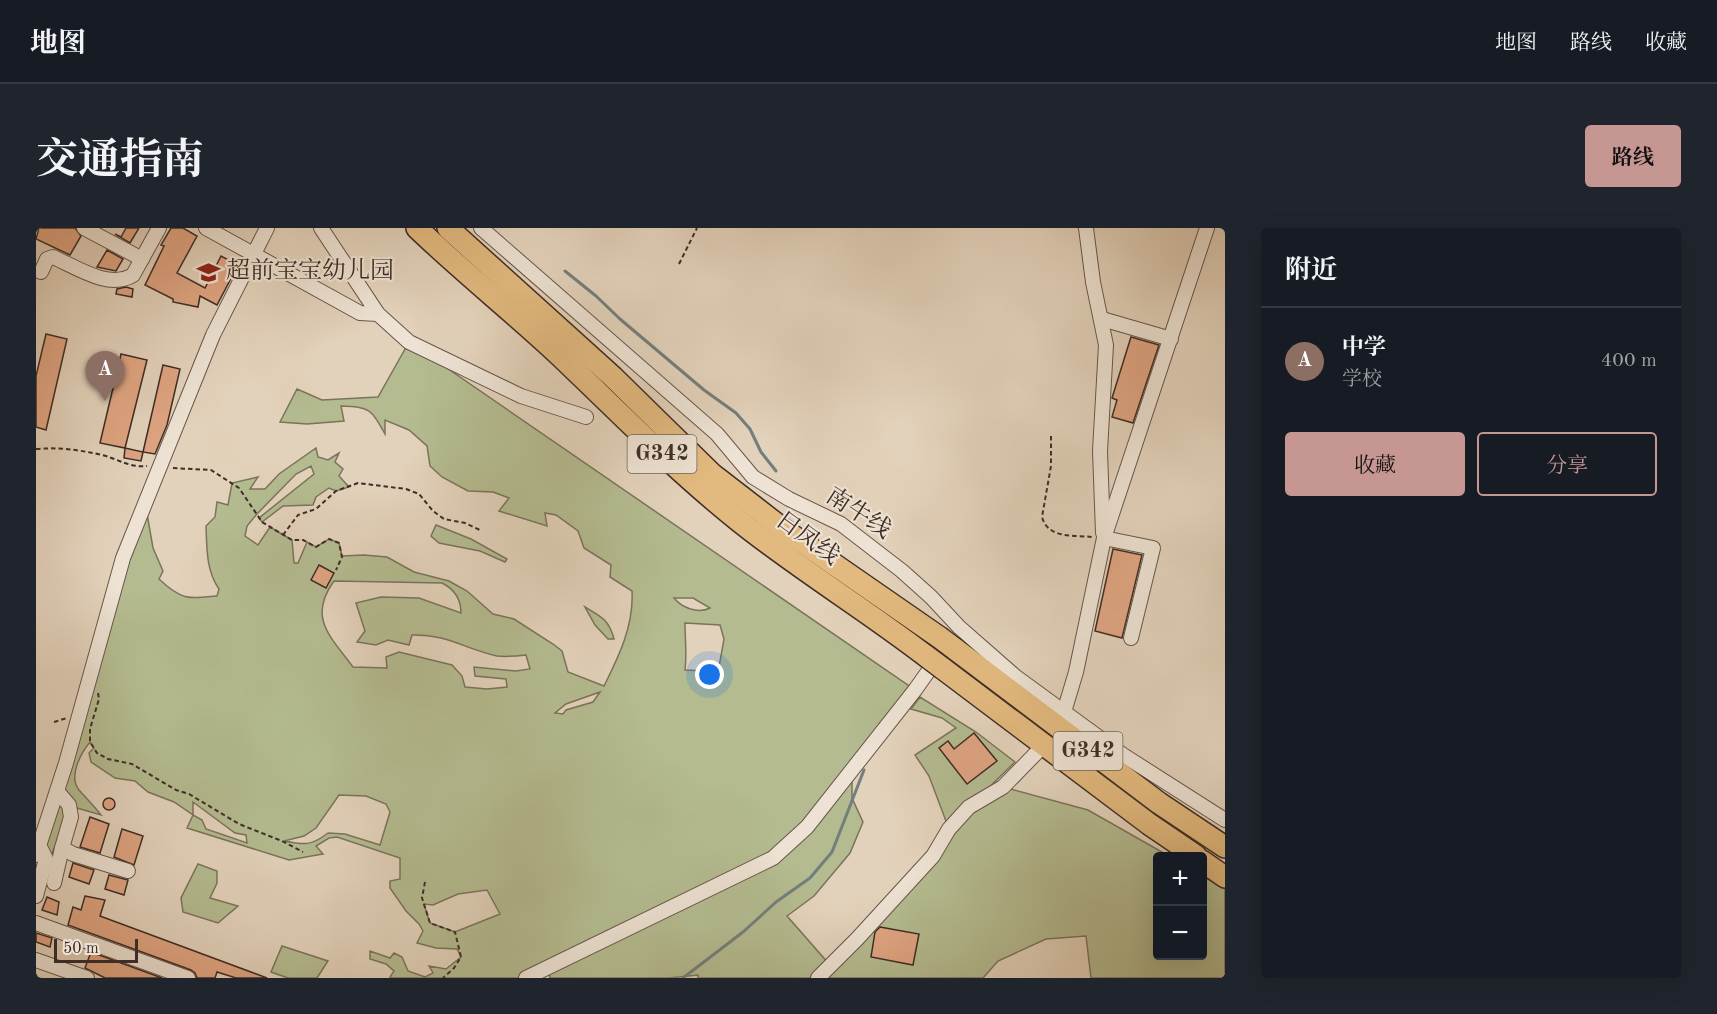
<!DOCTYPE html>
<html lang="zh">
<head>
<meta charset="utf-8">
<style>
  :root { --surface:#171b24; --page:#20242c; --text:#f1f3f6; --muted:#9ea1a6; --line:#363941; --accent:#c59692 }
  body { margin:0; font-family:"Old Standard TT","Noto Serif SC",serif; background:var(--page); color:var(--text) }
  .controls { position:absolute; right:18px; bottom:18px; display:grid; overflow:hidden; border-radius:6px; box-shadow:0 6px 24px #0002 }
  .controls button { width:54px; height:54px; display:grid; place-items:center; padding:0; border:0; border-bottom:2px solid var(--line); background:var(--surface); color:var(--text); font:30px sans-serif }
  .scale { position:absolute; left:18px; bottom:15px; width:84px; box-sizing:border-box; padding-left:6px; border:3px solid #3f2d26; border-top:0; font-size:16px; line-height:21px; white-space:nowrap; color:#3f2d26; -webkit-text-stroke:4px #ede2d3; paint-order:stroke }
  .you { position:absolute; left:674px; top:447px; width:21px; height:21px; margin:-15px; border:4px solid #fff; border-radius:50%; background:#1a73e8; box-shadow:0 0 0 9px #1a73e833 }
  .badge { display:grid; place-items:center; width:39px; height:39px; border-radius:50%; background:var(--accent); color:#fff; font-size:20px; font-weight:700 }
  .pin { position:absolute; translate:-50% -50px; filter:drop-shadow(0 2px 3px #0008) }
  .pin::after { content:''; position:absolute; top:32px; width:21px; height:18px; background:inherit; clip-path:polygon(0 0,100% 0,50% 100%) }
  .list { margin:0; padding:0; list-style:none }
  h2 { display:flex; justify-content:space-between; align-items:center; height:78px; margin:0; padding:0 24px; font-size:26px }
  h2 small { font-size:20px; font-weight:400; color:var(--muted) }
  .list li { display:grid; grid-template-columns:39px 1fr auto; gap:18px; align-items:center; box-sizing:border-box; height:108px; padding:0 24px; border-top:2px solid var(--line) }
  .list b { display:block; font-size:22px; white-space:nowrap }
  .list p { margin:0; font-size:20px; white-space:nowrap; color:var(--muted) }
  .list em { font-size:20px; font-style:normal; color:var(--muted) }
  .actions { display:flex; gap:12px; padding:18px 24px }
  .actions a { flex:1; padding:14px 0; border:2px solid var(--accent); border-radius:6px; text-align:center; font-size:21px; color:var(--accent) }
  .actions .main { background:var(--accent); color:#111 }
  .map { position:relative; flex:none; width:1189px; height:750px; overflow:hidden; border-radius:6px }
  header { display:flex; align-items:center; gap:36px; box-sizing:border-box; height:84px; padding:0 30px; background:var(--surface); border-bottom:2px solid var(--line) }
  header strong { font-size:28px }
  nav { display:flex; gap:33px; margin-inline-start:auto; font-size:21px }
  .intro { display:flex; align-items:center; justify-content:space-between; box-sizing:border-box; height:144px; padding:0 36px }
  h1 { margin:0; font-size:42px }
  .button { padding:15px 27px; border-radius:6px; background:var(--accent); color:#111; font-size:21px; font-weight:700 }
  main { display:flex; gap:36px; padding:0 36px }
  aside { flex:1; background:var(--surface); border-radius:6px; box-shadow:0 6px 24px #0002 }
  .map>svg:first-child { display:block }
</style>
</head>
<body>
<header>
<strong>地图</strong>
<nav><a>地图</a><a>路线</a><a>收藏</a></nav>
</header>
<div class="intro"><h1>交通指南</h1><a class="button">路线</a></div>
<main>
<div class="map">
<svg width="1189" height="750" viewBox="0 0 1189 750">
  <rect width="100%" height="100%" fill="#e3d2bb"/>
  <filter id="stains"><feTurbulence type="fractalNoise" baseFrequency=".00333" numOctaves="4"/><feColorMatrix values="0 0 0 0 .2 0 0 0 0 .09 0 0 0 0 .02 0 0 0 .5 -.17"/></filter>
  <radialGradient id="worn" r=".72"><stop offset=".6" stop-color="#630" stop-opacity="0"/><stop offset="1" stop-color="#630" stop-opacity=".3"/></radialGradient>
  <g fill="#b4bb90" stroke="#7a745b" stroke-width="1.5" fill-rule="evenodd">
    <path d="M373 114 879 462 816 544V570L827 594 814 625 778 668 751 688 794 737 913 601 893 548 879 527 920 500 906 490 875 481 884 469 940 504 979 534 936 576 967 559 1052 582 1133 628H1122V728H1166L1167 648 1189 661V750H1055L1050 708 1010 711 962 733 947 750H662V747L633 750H514L512 740 490 750H357L354 749 358 743 350 736 334 731V723L354 730 358 725 366 729 372 743 389 749 397 745 393 738 410 741 425 729 421 721 400 720 381 715 387 703 383 696 370 683 354 660V653L364 651V630L301 609 293 610 280 618 287 626 253 632 151 600 157 587 138 574 112 564 99 553 79 550 55 534 53 525 58 520 54 514C45 525 32 548 43 562 50 570 58 578 65 587L34 578 16 626 10 631 3 617 109 274 117 320 127 343 123 351C145 372 152 371 181 368L183 361C170 342 171 321 170 298L179 289 181 274 192 277 196 255 222 249 214 261H229L243 246 280 220 282 229 292 232 303 225 299 234 307 241 303 248 313 259 300 263 293 260 280 269 277 277 247 278 226 294 223 290 278 246 275 238 260 246 221 286 211 298 209 308 222 317 234 299 256 312 258 335H262L271 314 280 319 293 311 303 315 306 328 328 327 351 329 378 344 413 353 431 363 457 386 478 391 517 416 526 423 532 444 568 458C583 428 598 397 596 363L574 349 575 337 548 320 542 303 520 287 509 285 511 298 463 283 473 270 457 264 432 263 406 249 394 238 391 218 373 202 349 192V206C335 181 334 179 305 178L308 193 271 196 244 194 261 161 286 172 342 169ZM298 353 406 355C418 361 425 371 425 385L383 370 345 369 320 375 329 403 321 414 340 417 352 412 373 417 376 407C411 406 429 421 461 428 470 429 481 428 490 427L494 441 480 443 438 439 439 448 470 451 471 459 451 461 429 459 426 448 416 437 363 424 350 429 351 440 317 439C295 409 271 390 298 353ZM638 370H657L674 380C662 386 646 380 638 370ZM649 395 684 397 688 411 681 450 672 451 669 443 649 442C651 426 649 411 649 395ZM564 464 557 474 530 482 527 486 519 485 530 476ZM303 567 330 568 350 576 354 584 344 617 309 606 292 605C275 618 269 617 248 613L268 608 280 600ZM157 574 199 605 210 607 211 615 170 601 166 592 157 587ZM451 662 464 686 419 704 394 695 388 676 397 677 422 666Z"/>
    <polygon points="400,297 435,311 471,331 469,334 444,323 403,315 395,308"/>
    <path d="M549 379C566 389 573 392 578 411H572L559 397Z"/>
    <polygon points="162,636 181,643 181,655 174,670 202,678 182,695 147,684 145,670"/>
    <polygon points="246,718 292,733 281,750 252,750 235,744"/>
  </g>
  <g fill="none" stroke-linecap="round" stroke-linejoin="round">
    <g stroke="#737f7c" stroke-width="3">
      <polyline points="529,43 560,68 584,91 668,162 700,185 714,201 725,224 740,243"/>
      <polyline points="647,750 707,704 740,674 774,650 796,624 828,542"/>
    </g>
  </g>
  <g fill="#dfa582" stroke="#3f2d26" stroke-width="1.5">
    <polygon points="3,0 39,0 45,8 34,27 0,11"/>
    <polygon points="90,0 103,0 94,15 79,6 85,9"/>
    <polygon points="135,0 147,0 161,8 141,45 169,60 185,28 202,37 181,77 164,68 162,79 137,74 137,71 109,57 128,18 125,17"/>
    <polygon points="71,22 87,31 80,43 61,39"/>
    <polygon points="90,59 97,61 96,69 80,66 81,61"/>
    <polygon points="10,106 31,111 10,202 0,199 0,148"/>
    <polygon points="1095,109 1123,117 1097,195 1076,189 1081,172 1076,170"/>
    <polygon points="85,126 111,132 89,220 64,215"/>
    <polygon points="127,137 144,141 131,197 119,226 107,224"/>
    <polygon points="89,220 107,224 105,233 88,230"/>
    <polygon points="1077,321 1106,327 1086,410 1059,403"/>
    <polygon points="283,337 298,345 290,360 275,352"/>
    <polygon points="938,505 961,533 931,556 903,520 912,513 918,521"/>
    <circle cx="73" cy="576" r="6"/>
    <polygon points="54,589 73,596 64,625 44,619"/>
    <polygon points="86,601 107,608 98,637 78,629"/>
    <polygon points="37,635 58,642 53,656 33,649"/>
    <polygon points="73,647 92,652 88,667 69,661"/>
    <polygon points="49,668 69,672 64,688 231,750 200,750 181,744 179,750 161,750 159,745 155,742 32,697 37,679 45,682"/>
    <polygon points="11,669 23,674 21,687 6,682"/>
    <polygon points="844,699 883,706 877,737 835,729 839,704"/>
    <polygon points="0,705 16,710 14,719 0,714"/>
    <polygon points="55,724 126,750 69,750 49,740"/>
  </g>
  <g fill="none" stroke-linecap="round" stroke-linejoin="round">
    <defs>
      <g id="minor">
        <polyline points="48,0 106,31"/>
        <polyline points="170,0 324,85 342,86"/>
        <polyline points="285,0 342,86 373,114 485,168 550,189"/>
        <polyline points="445,0 681,206 717,249 753,271 805,296 866,343 895,369 923,399 980,449 1087,527 1189,592"/>
        <polyline points="1050,0 1057,54 1070,117 1064,223 1067,305"/>
        <path d="M5 44 11 31 17 29C40 39 73 62 97 47L123 0"/>
        <polyline points="1066,91 1135,111"/>
        <polyline points="1068,310 1117,320 1095,410"/>
        <polyline points="1024,492 1028,484 1040,444 1068,310 1171,0"/>
        <polyline points="21,563 33,577 35,589 26,620 37,626 92,643"/>
        <polyline points="0,616 3,617 10,631 0,668"/>
        <polyline points="0,627 30,535 87,330 177,107 231,0"/>
        <polyline points="18,655 26,620"/>
        <polyline points="0,695 152,750"/>
        <polyline points="0,732 51,750"/>
        <polyline points="490,750 737,630 771,599 879,462 903,428"/>
        <polyline points="782,750 821,711 897,628 913,601 933,579 967,559 1008,517"/>
      </g>
      <g id="highway">
        <path d="M381 0C427 44 477 84 523 127 582 183 639 242 703 293 763 341 829 381 890 428"/>
        <polyline points="412,0 577,149 676,246 747,301 903,409"/>
        <polyline points="919,421 1123,575 1189,619"/>
        <polyline points="906,440 1113,596 1160,628"/>
        <polyline points="1166,633 1189,649"/>
      </g>
    </defs>
    <use href="#minor" stroke="#68564b" stroke-width="16"/>
    <use href="#highway" stroke="#3f2d26" stroke-width="24"/>
    <g stroke="#3f2d26" stroke-width="2" stroke-dasharray="4.5 3" stroke-linecap="butt">
      <polyline points="643,36 661,0"/>
      <path d="M1015 208V238L1006 289C1012 311 1038 307 1056 309"/>
      <path d="M0 221C23 219 44 222 66 227 82 231 94 240 111 238"/>
      <polyline points="137,240 175,242 203,260 226,294 256,312 267,312 280,319 293,311 303,315 306,329 300,342"/>
      <polyline points="247,307 262,287 280,281 300,263 322,255 370,261 383,266 397,283 408,291 429,295 446,303"/>
      <polyline points="62,465 63,471 54,501 54,514 61,525 72,531 96,536 140,562 153,566 203,596 246,613 267,624"/>
      <polyline points="18,494 31,490"/>
      <polyline points="389,654 386,670 394,695 419,704 425,729 418,740 407,750"/>
    </g>
    <use href="#minor" stroke="#ede2d3" stroke-width="14"/>
    <use href="#highway" stroke="#e2b97e" stroke-width="21"/>
    <defs>
      <g id="highway-bridge">
        <polyline points="903,409 919,421"/>
        <polyline points="890,428 906,440"/>
      </g>
    </defs>
    <use href="#highway-bridge" stroke="#3f2d26" stroke-width="24" stroke-linecap="butt"/>
    <use href="#highway-bridge" stroke="#e2b97e" stroke-width="21"/>
  </g>
  <defs>
    <symbol id="school-bare" viewBox="-9 -9 18 18"><path d="M0-5L7-2L0 1L-7-2ZM-4 1L0 2.5L4 1V4Q0 6-4 4Z" fill="#8f2418" stroke="#ede2d3" stroke-width="2.5" paint-order="stroke"/></symbol>
  </defs>
  <g fill-rule="evenodd">
    <use href="#school-bare" x="156" y="28" width="33" height="33"/>
  </g>
  <g text-anchor="middle" dominant-baseline="central" stroke-width="4.5" stroke-linejoin="round" paint-order="stroke">
    <g fill="#ede2d3" stroke="#73635a" stroke-width="1.5">
      <rect x="591.5" y="207" width="69" height="38" rx="4.5"/>
      <rect x="1017.5" y="504" width="69" height="38" rx="4.5"/>
    </g>
    <g font-size="22" font-weight="bold" fill="#3f2d26">
      <text x="626" y="226">G342</text>
      <text x="1052" y="523">G342</text>
    </g>
    <g font-size="24" fill="#3f2d26" stroke="#ede2d3" text-anchor="start">
      <text x="190" y="44">超前宝宝幼儿园</text>
    </g>
    <g font-size="24" fill="#3f2d26" stroke="#ede2d3">
      <text transform="translate(822 286) rotate(33)">南牛线</text>
      <text transform="translate(771 311) rotate(36)">日凤线</text>
    </g>
  </g>
  <rect width="100%" height="100%" filter="url(#stains)"/>
  <rect width="100%" height="100%" fill="url(#worn)"/>
</svg>
<div class="controls">
<button>+</button>
<button>−</button>
</div>
<div class="scale">50 m</div>
<div class="you"></div>
<div class="pin badge" style="left:69px;top:173px;background:#8d6e63">A</div>
</div>
<aside>
<h2>附近<small></small></h2>
<ul class="list">
<li><span class="badge" style="background:#8d6e63">A</span><div><b>中学</b><p>学校</p></div><em>400 m</em></li>
</ul>
<div class="actions"><a class="main">收藏</a><a>分享</a></div>
</aside>
</main>
</body>
</html>
